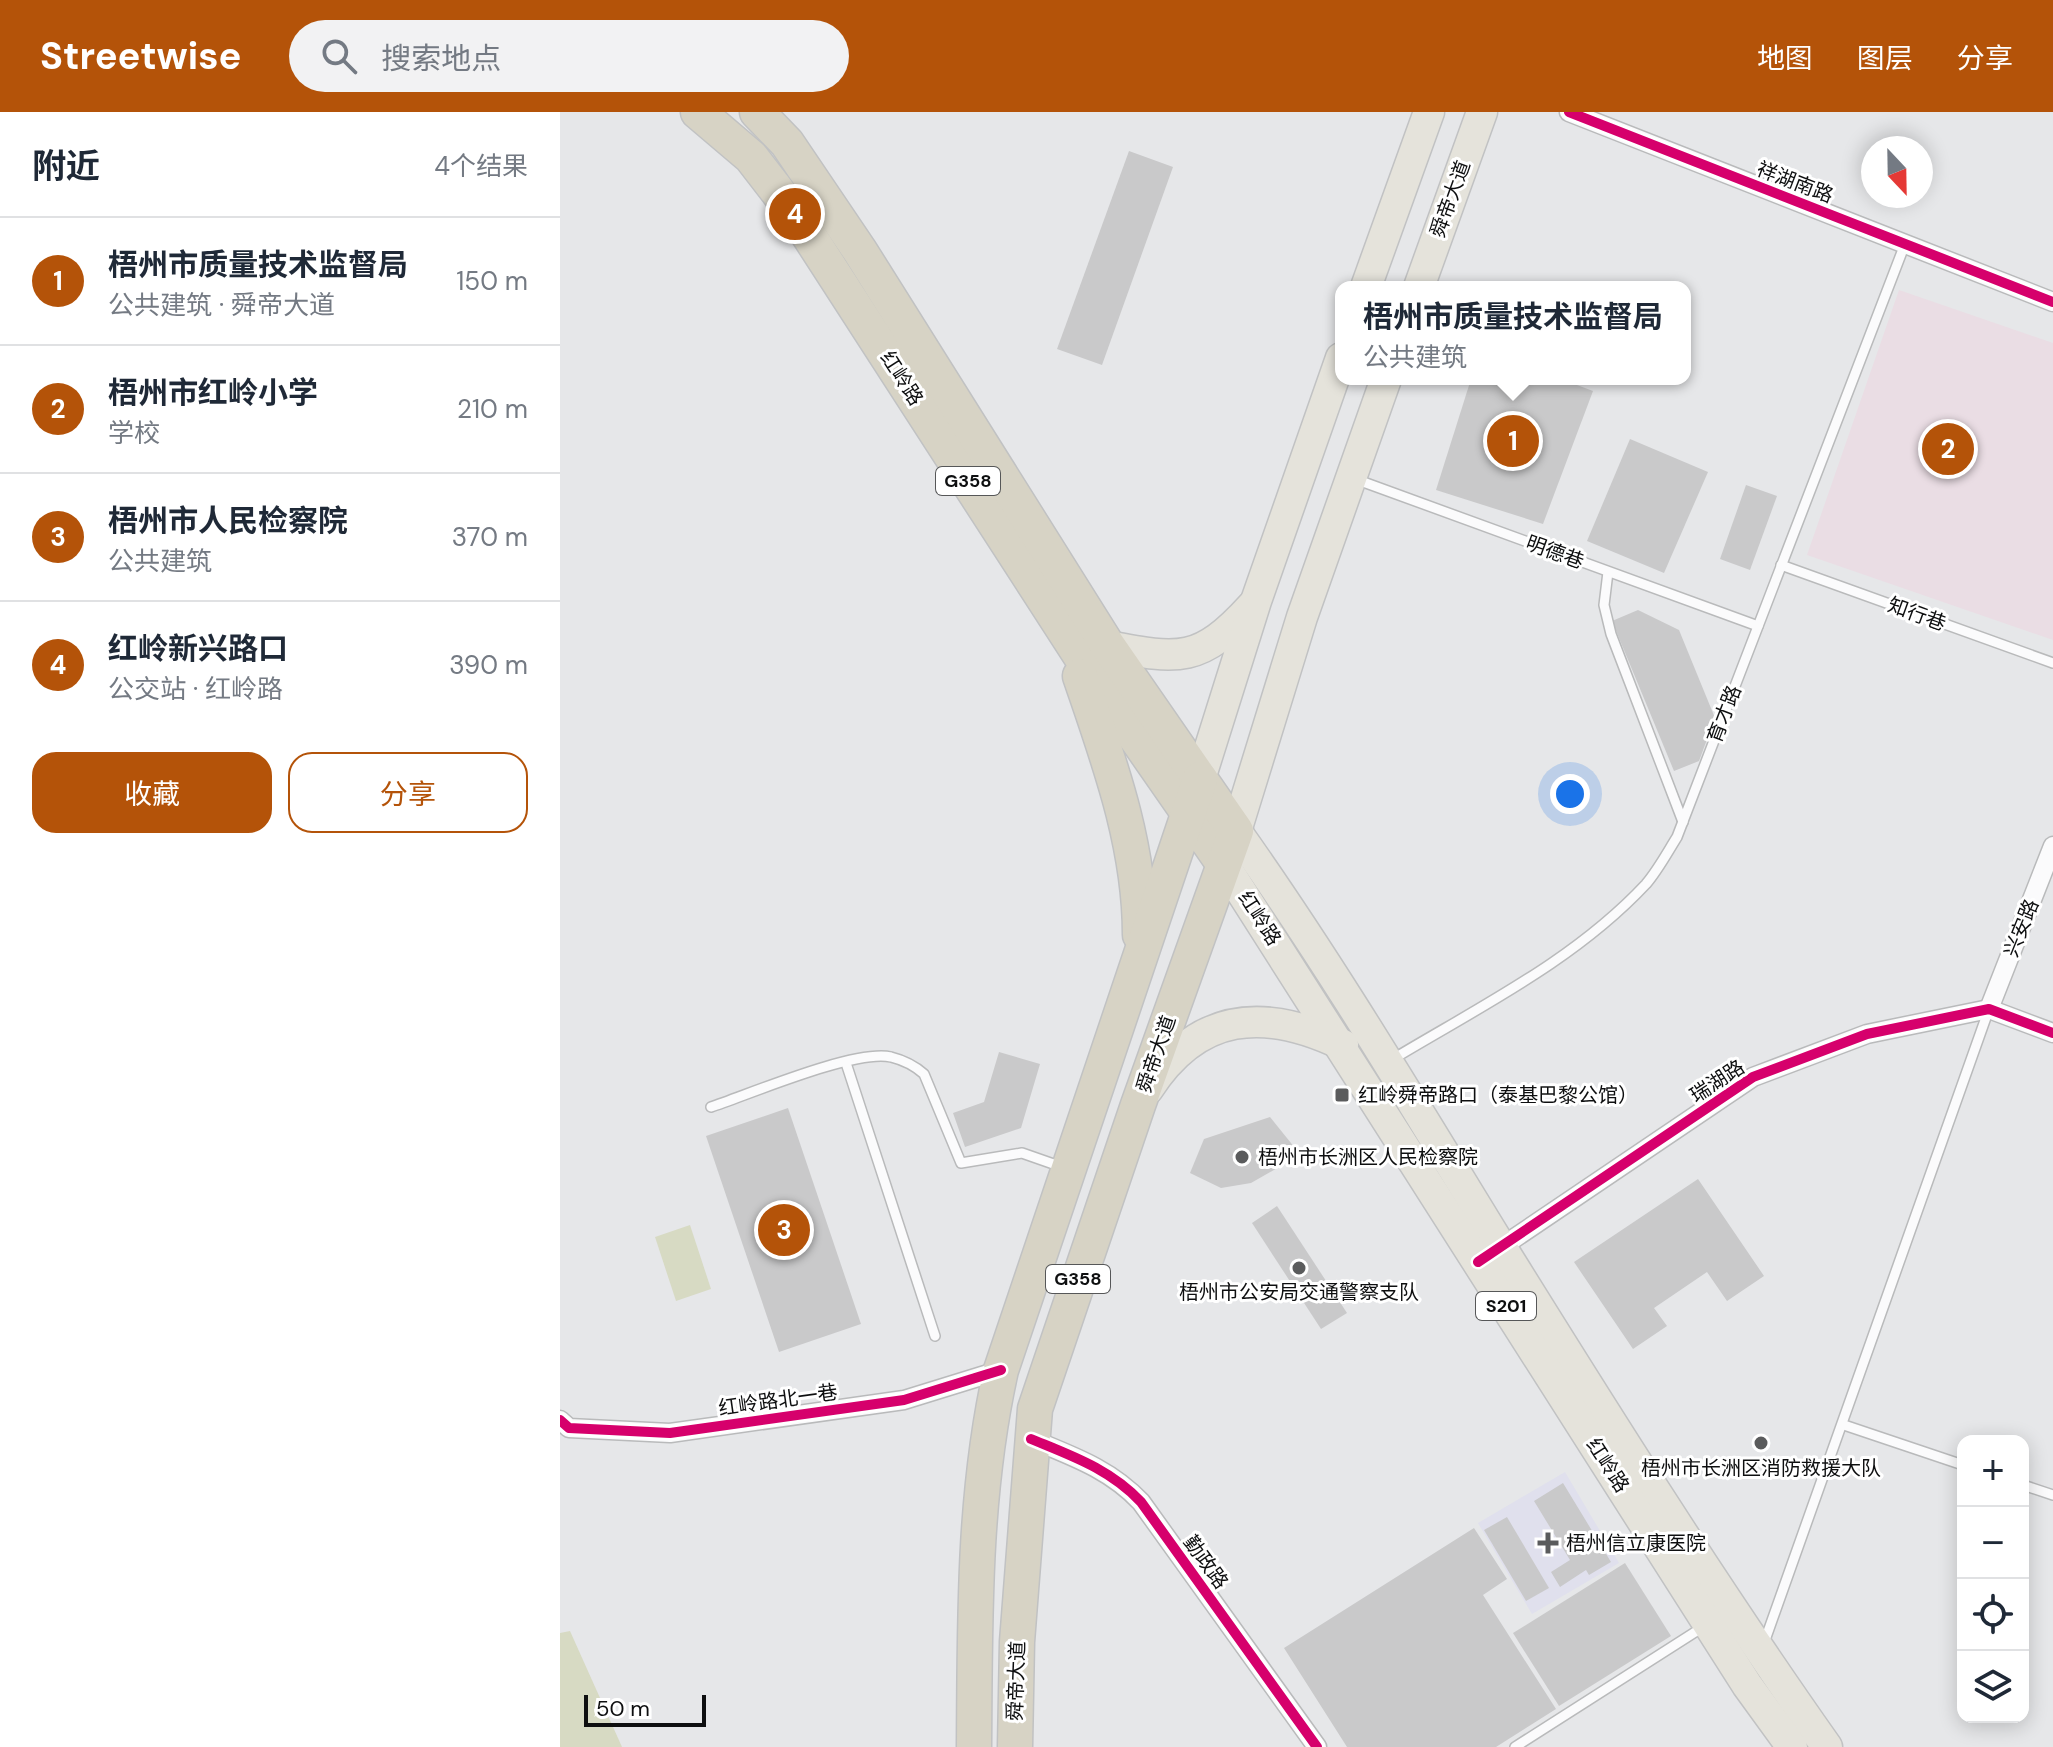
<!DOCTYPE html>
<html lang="zh">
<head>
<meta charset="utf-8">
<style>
  :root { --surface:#fff; --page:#f2f2f3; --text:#1f2937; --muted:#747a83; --line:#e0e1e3; --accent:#b45309 }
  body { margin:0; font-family:"DM Sans","Noto Sans SC",sans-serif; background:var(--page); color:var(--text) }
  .controls { position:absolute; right:24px; bottom:24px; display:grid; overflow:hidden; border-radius:16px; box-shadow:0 4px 20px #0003 }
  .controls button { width:72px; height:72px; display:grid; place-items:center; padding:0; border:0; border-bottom:2px solid var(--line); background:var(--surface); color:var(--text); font:40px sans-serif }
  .compass { position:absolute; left:1301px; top:24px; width:72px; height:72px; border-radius:50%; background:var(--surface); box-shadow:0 4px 20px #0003; rotate:158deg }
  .scale { position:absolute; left:24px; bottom:20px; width:122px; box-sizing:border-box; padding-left:8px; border:4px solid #0e0f10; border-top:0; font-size:22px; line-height:28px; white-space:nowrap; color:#0e0f10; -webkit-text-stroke:6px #fff; paint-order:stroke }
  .you { position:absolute; left:1010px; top:682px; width:28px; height:28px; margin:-20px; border:6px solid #fff; border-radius:50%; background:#1a73e8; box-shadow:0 0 0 12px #1a73e833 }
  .badge { display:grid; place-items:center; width:52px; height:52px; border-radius:50%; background:var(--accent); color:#fff; font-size:26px; font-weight:700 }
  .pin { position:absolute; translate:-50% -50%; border:4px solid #fff; box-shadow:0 2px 8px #0006 }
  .popup { position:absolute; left:775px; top:169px; width:356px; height:104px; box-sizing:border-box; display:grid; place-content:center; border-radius:16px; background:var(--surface); filter:drop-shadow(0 2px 6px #0005); font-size:26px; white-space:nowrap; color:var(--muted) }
  .popup b { font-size:30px; color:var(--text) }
  .popup::after { content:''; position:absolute; left:50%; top:100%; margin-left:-16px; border:16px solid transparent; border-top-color:var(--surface) }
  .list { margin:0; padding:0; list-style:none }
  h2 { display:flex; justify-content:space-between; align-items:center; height:104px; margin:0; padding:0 32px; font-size:34px }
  h2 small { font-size:26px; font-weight:400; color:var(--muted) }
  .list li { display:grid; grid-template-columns:52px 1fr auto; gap:24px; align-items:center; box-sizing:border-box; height:128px; padding:0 32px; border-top:2px solid var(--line) }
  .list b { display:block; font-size:30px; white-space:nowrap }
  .list p { margin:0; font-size:26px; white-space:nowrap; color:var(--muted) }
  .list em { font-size:26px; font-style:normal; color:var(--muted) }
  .actions { display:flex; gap:16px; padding:24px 32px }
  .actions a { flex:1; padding:18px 0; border:2px solid var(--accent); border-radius:24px; text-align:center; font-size:28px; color:var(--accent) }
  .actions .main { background:var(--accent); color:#fff }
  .icon { flex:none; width:44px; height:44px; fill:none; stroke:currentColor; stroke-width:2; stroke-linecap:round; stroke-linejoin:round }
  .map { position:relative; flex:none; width:1493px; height:1635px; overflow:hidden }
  header { display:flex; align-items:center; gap:48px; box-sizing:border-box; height:112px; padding:0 40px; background:var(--accent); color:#fff }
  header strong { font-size:38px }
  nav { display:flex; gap:44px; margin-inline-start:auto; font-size:28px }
  .search { width:560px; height:72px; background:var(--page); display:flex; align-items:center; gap:20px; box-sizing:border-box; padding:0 28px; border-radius:44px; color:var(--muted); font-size:30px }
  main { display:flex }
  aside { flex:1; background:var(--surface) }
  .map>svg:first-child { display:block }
</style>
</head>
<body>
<header>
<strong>Streetwise</strong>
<div class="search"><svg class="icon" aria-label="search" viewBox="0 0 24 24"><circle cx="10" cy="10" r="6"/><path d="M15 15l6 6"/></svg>搜索地点</div>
<nav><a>地图</a><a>图层</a><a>分享</a></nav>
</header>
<main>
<aside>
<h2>附近<small>4个结果</small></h2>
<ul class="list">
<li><span class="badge">1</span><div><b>梧州市质量技术监督局</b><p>公共建筑 · 舜帝大道</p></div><em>150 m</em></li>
<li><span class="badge">2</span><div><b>梧州市红岭小学</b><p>学校</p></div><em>210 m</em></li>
<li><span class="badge">3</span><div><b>梧州市人民检察院</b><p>公共建筑</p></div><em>370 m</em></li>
<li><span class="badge">4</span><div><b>红岭新兴路口</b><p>公交站 · 红岭路</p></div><em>390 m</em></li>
</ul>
<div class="actions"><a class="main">收藏</a><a>分享</a></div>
</aside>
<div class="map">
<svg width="1493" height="1635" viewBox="0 0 1493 1635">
  <rect width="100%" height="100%" fill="#e6e7e9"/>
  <polygon fill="#eadde4" points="1339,178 1493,231 1493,528 1247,443"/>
  <polygon fill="#e0e0ed" points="1005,1360 1059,1451 972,1502 918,1411"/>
  <g fill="#d7dac3">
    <polygon points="130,1113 151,1177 116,1189 95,1125"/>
    <polygon points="10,1519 62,1635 0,1635 0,1521"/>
  </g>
  <g fill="#c9c9ca">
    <polygon points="569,39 613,55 542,253 497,237"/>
    <polygon points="911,267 1001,267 1033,279 983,412 876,378"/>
    <polygon points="1070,327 1148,360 1104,461 1027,429"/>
    <polygon points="1186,373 1217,384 1190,458 1160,447"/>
    <polygon points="1078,498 1119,518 1155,606 1139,649 1114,659 1052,509"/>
    <polygon points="439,940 480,952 461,1016 405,1035 393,1001 424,990"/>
    <polygon points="228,996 301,1212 219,1240 146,1024"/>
    <polygon points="710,1005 735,1036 719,1055 691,1071 661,1076 630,1061 644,1027"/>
    <polygon points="1138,1067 1204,1164 1167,1189 1147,1160 1094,1196 1107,1214 1073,1237 1014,1150"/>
    <polygon points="717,1094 787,1201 761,1217 692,1111"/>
    <polygon points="1003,1371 1051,1450 1029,1463 1026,1458 1000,1475 991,1460 1010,1448 974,1389"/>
    <polygon points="947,1405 989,1476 966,1489 924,1418"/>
    <polygon points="914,1416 947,1467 923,1483 996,1597 936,1635 787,1635 724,1536"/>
    <polygon points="1065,1451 1111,1524 999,1594 953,1521"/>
  </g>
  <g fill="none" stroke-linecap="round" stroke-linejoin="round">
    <defs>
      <g id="lane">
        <polyline points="795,367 1198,514"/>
        <polyline points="1221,453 1493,551"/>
        <polyline points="1048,460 1044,493 1051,522 1123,710"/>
        <path d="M833 947C921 894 1015 848 1086 772 1098 758 1107 741 1117 725L1345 132"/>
        <polyline points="286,951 375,1224"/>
        <path d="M151 995C190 982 295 937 331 945 343 948 355 954 364 962L401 1051 462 1041 502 1055"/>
        <polyline points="1284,1313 1403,1353"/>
        <polyline points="1463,1373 1493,1383"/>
        <polyline points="1204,1531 1429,897"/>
        <polyline points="955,1635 1143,1515"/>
      </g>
      <g id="street">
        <polyline points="1009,0 1493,190"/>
        <polyline points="1429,897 1493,734"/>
        <polyline points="934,1140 1193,965 1307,922 1429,897 1493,921"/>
        <polyline points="0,1308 9,1316 110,1321 344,1288 441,1258"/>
        <path d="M471 1327C512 1344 550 1357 581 1390L757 1635"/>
      </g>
      <g id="primary">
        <polyline points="806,175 869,0"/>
        <polyline points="859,175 922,0"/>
        <path d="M826 267 742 505 676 719C771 853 854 993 940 1133 1045 1302 1152 1472 1267 1635"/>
        <path d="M548 534C620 548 640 551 692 494"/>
        <polyline points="640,667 696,489 781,246"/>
        <polyline points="663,751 1187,1573 1232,1635"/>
        <path d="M588 977C638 900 704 895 783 933"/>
      </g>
      <g id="highway">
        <polyline points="138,0 191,45 235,102 542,577 663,751"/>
        <polyline points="197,0 227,31 300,139 548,534 676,719 578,993 475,1297 457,1530 455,1635"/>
        <path d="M520 564C549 649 580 732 580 823"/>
        <path d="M414 1635C415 1508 413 1383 441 1258L640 667"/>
      </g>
    </defs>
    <use href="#lane" stroke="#b9babb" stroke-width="12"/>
    <use href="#street" stroke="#b9babb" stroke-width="21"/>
    <use href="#primary" stroke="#c1c2c3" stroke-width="33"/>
    <use href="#highway" stroke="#c1c2c3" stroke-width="37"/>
    <use href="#lane" stroke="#fbfbfc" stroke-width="9"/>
    <use href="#street" stroke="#fbfbfc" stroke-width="18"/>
    <use href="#primary" stroke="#e5e3db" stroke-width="30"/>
    <use href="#highway" stroke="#d7d3c5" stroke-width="34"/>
    <defs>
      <g id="cycleway">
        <polyline points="1009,0 1493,190"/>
        <polyline points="918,1150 1193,965 1307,922 1429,897 1493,921"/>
        <polyline points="0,1308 9,1316 110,1321 344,1288 441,1258"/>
        <path d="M471 1327C512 1344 550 1357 581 1390L757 1635"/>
      </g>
    </defs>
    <use href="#cycleway" stroke="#fff" stroke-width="15"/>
    <use href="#cycleway" stroke="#d6006c" stroke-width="10"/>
  </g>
  <g fill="#5a5b5c" stroke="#fff" stroke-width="3">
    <rect x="774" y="975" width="16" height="16" rx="4"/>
    <circle cx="682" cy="1045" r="8"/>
    <circle cx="739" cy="1156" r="8"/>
    <circle cx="1201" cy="1331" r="8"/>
    <path d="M984 1419h8v8h8v8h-8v8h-8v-8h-8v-8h8z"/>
  </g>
  <g text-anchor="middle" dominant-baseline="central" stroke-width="6" stroke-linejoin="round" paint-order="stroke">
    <g fill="#fff" stroke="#565758" stroke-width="2">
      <rect x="376" y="355" width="64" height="28" rx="6"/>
      <rect x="486" y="1153" width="64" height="28" rx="6"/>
      <rect x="916" y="1180" width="60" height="28" rx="6"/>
    </g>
    <g font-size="18" font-weight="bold" fill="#0e0f10">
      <text x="408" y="369">G358</text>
      <text x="518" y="1167">G358</text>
      <text x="946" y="1194">S201</text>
    </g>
    <g font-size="20" fill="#0e0f10" stroke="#fff">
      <text transform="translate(1235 70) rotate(21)">祥湖南路</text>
      <text transform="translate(890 87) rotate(-70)">舜帝大道</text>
      <text transform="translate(342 266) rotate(57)">红岭路</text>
      <text transform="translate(995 440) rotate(20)">明德巷</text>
      <text transform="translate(1357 502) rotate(20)">知行巷</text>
      <text transform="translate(1164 602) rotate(-69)">育才路</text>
      <text transform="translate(700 806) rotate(57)">红岭路</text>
      <text transform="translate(1461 816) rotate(-68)">兴安路</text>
      <text transform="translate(596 942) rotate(-71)">舜帝大道</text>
      <text transform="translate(1157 969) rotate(-33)">瑞湖路</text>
      <text transform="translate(218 1288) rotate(-8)">红岭路北一巷</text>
      <text transform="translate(1048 1353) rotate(57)">红岭路</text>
      <text transform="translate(646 1450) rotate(54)">勤政路</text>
      <text transform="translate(456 1569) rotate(-88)">舜帝大道</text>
    </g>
    <g font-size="20" fill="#0e0f10" stroke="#fff" text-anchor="start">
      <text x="798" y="983">红岭舜帝路口（泰基巴黎公馆）</text>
      <text x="698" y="1045">梧州市长洲区人民检察院</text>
      <text x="739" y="1180" text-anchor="middle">梧州市公安局交通警察支队</text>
      <text x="1201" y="1356" text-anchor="middle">梧州市长洲区消防救援大队</text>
      <text x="1006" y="1431">梧州信立康医院</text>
    </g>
  </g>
</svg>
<div class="controls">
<button>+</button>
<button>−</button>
<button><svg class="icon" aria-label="locate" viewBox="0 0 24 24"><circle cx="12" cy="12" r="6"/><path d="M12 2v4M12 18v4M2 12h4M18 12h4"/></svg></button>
<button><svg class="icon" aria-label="layers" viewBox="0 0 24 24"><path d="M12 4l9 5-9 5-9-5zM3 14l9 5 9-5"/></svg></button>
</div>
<svg class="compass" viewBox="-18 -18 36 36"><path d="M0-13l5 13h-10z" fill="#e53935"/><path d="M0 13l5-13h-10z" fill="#747a83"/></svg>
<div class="scale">50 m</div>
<div class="you"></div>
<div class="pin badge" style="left:953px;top:329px">1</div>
<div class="popup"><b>梧州市质量技术监督局</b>公共建筑</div>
<div class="pin badge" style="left:1388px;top:337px">2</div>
<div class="pin badge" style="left:224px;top:1118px">3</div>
<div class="pin badge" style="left:235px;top:102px">4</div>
</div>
</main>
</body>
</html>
